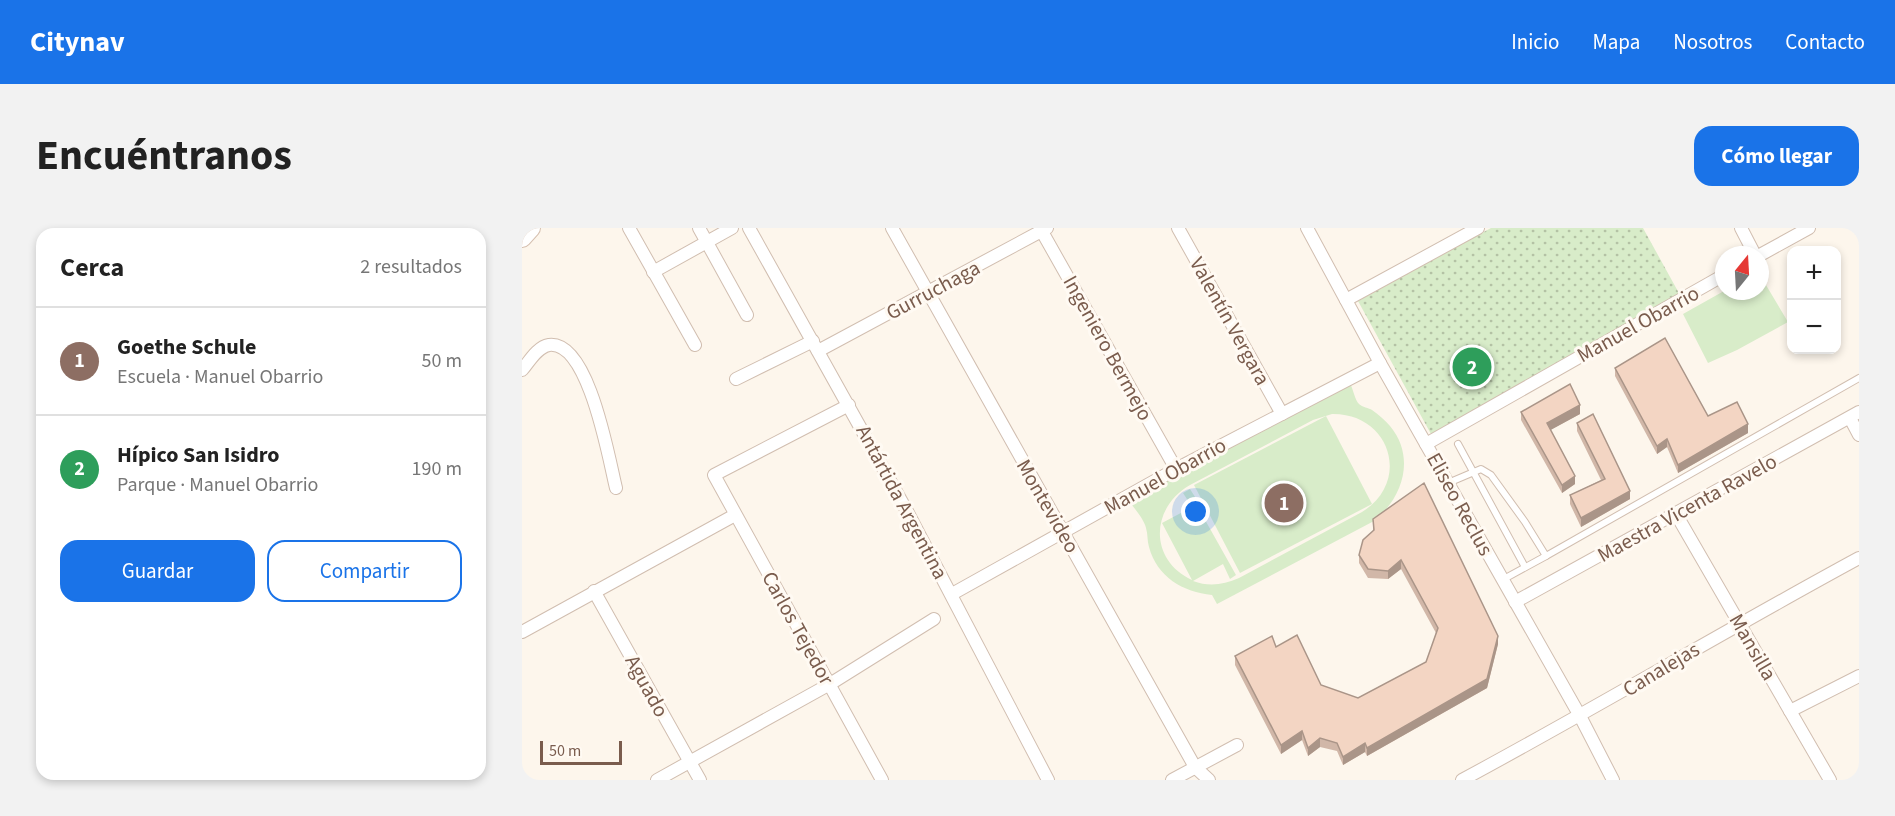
<!DOCTYPE html>
<html lang="es">
<head>
<meta charset="utf-8">
<style>
  :root { --surface:#fff; --page:#f2f2f2; --text:#222; --muted:#767676; --line:#e0e0e0; --accent:#1a73e8 }
  body { margin:0; font-family:"Source Sans 3",sans-serif; background:var(--page); color:var(--text) }
  .controls { position:absolute; right:18px; top:18px; display:grid; overflow:hidden; border-radius:12px; box-shadow:0 3px 9px #0003 }
  .controls button { width:54px; height:54px; display:grid; place-items:center; padding:0; border:0; border-bottom:2px solid var(--line); background:var(--surface); color:var(--text); font:30px sans-serif }
  .compass { position:absolute; left:1193px; top:18px; width:54px; height:54px; border-radius:50%; background:var(--surface); box-shadow:0 3px 9px #0003; rotate:18deg }
  .scale { position:absolute; left:18px; bottom:15px; width:82px; box-sizing:border-box; padding-left:6px; border:3px solid #7a5c4d; border-top:0; font-size:16px; line-height:21px; white-space:nowrap; color:#7a5c4d; -webkit-text-stroke:4px #fffaf3; paint-order:stroke }
  .you { position:absolute; left:674px; top:284px; width:21px; height:21px; margin:-15px; border:4px solid #fff; border-radius:50%; background:#1a73e8; box-shadow:0 0 0 9px #1a73e833 }
  .badge { display:grid; place-items:center; width:39px; height:39px; border-radius:50%; background:var(--accent); color:#fff; font-size:20px; font-weight:700 }
  .pin { position:absolute; translate:-50% -50%; border:3px solid #fff; box-shadow:0 2px 6px #0006 }
  .list { margin:0; padding:0; list-style:none }
  h2 { display:flex; justify-content:space-between; align-items:center; height:78px; margin:0; padding:0 24px; font-size:26px }
  h2 small { font-size:20px; font-weight:400; color:var(--muted) }
  .list li { display:grid; grid-template-columns:39px 1fr auto; gap:18px; align-items:center; box-sizing:border-box; height:108px; padding:0 24px; border-top:2px solid var(--line) }
  .list b { display:block; font-size:22px; white-space:nowrap }
  .list p { margin:0; font-size:20px; white-space:nowrap; color:var(--muted) }
  .list em { font-size:20px; font-style:normal; color:var(--muted) }
  .actions { display:flex; gap:12px; padding:18px 24px }
  .actions a { flex:1; padding:14px 0; border:2px solid var(--accent); border-radius:18px; text-align:center; font-size:21px; color:var(--accent) }
  .actions .main { background:var(--accent); color:#fff }
  .map { position:relative; flex:none; width:1337px; height:552px; overflow:hidden; border-radius:18px }
  header { display:flex; align-items:center; gap:36px; box-sizing:border-box; height:84px; padding:0 30px; background:var(--accent); color:#fff }
  header strong { font-size:28px }
  nav { display:flex; gap:33px; margin-inline-start:auto; font-size:21px }
  .intro { display:flex; align-items:center; justify-content:space-between; box-sizing:border-box; height:144px; padding:0 36px }
  h1 { margin:0; font-size:42px }
  .button { padding:15px 27px; border-radius:18px; background:var(--accent); color:#fff; font-size:21px; font-weight:700 }
  main { display:flex; gap:36px; padding:0 36px }
  aside { flex:1; background:var(--surface); border-radius:18px; box-shadow:0 3px 9px #0003 }
  .map>svg:first-child { display:block }
</style>
</head>
<body>
<header>
<strong>Citynav</strong>
<nav><a>Inicio</a><a>Mapa</a><a>Nosotros</a><a>Contacto</a></nav>
</header>
<div class="intro"><h1>Encuéntranos</h1><a class="button">Cómo llegar</a></div>
<main>
<aside>
<h2>Cerca<small>2 resultados</small></h2>
<ul class="list">
<li><span class="badge" style="background:#8d6e63">1</span><div><b>Goethe Schule</b><p>Escuela · Manuel Obarrio</p></div><em>50 m</em></li>
<li><span class="badge" style="background:#2e9e5b">2</span><div><b>Hípico San Isidro</b><p>Parque · Manuel Obarrio</p></div><em>190 m</em></li>
</ul>
<div class="actions"><a class="main">Guardar</a><a>Compartir</a></div>
</aside>
<div class="map">
<svg width="1337" height="552" viewBox="0 0 1337 552">
  <defs>
    <pattern id="park-dots" width="8" height="8" patternUnits="userSpaceOnUse" patternTransform="scale(1.5)"><rect width="8" height="8" fill="#d8ecc9"/><path d="M2 2h.1M6 6h.1" fill="none" stroke="#b4c2a5" stroke-width="1.8" stroke-linecap="round"/></pattern>
  </defs>
  <rect width="100%" height="100%" fill="#fdf6ec"/>
  <g fill="#d8ecc9" fill-rule="evenodd">
    <polygon points="1238,47 1266,94 1215,122 1186,135 1161,86 1202,63 1238,63"/>
    <path d="M828 155C831 161 833 172 837 176 840 179 847 180 850 182 857 187 863 192 868 198 894 229 881 270 852 293L695 376 690 367C661 364 635 349 627 319 625 313 626 306 624 300 622 291 612 280 606 272ZM810 186C868 185 890 253 840 284L717 350C701 357 687 359 671 353L701 336 708 351 714 347 673 274 675 272 668 261 661 265 670 279 640 295 670 352C627 332 628 280 668 257L791 192Z"/>
    <polygon points="804,188 850,276 718,345 672,257"/>
  </g>
  <polygon fill="url(#park-dots)" points="969,0 1121,0 1158,67 909,206 836,73"/>
  <g fill="none" stroke-linecap="round" stroke-linejoin="round">
    <defs>
      <g id="service">
        <polyline points="936,216 1003,339"/>
        <polyline points="926,255 959,241 969,247 1003,294 1024,328 1337,150"/>
        <polyline points="980,352 1024,328"/>
      </g>
      <g id="minor">
        <polyline points="107,0 173,117"/>
        <polyline points="177,0 225,87"/>
        <polyline points="227,0 386,285 526,552"/>
        <polyline points="370,0 673,539 687,552"/>
        <polyline points="518,0 654,241"/>
        <polyline points="656,0 760,186"/>
        <polyline points="785,0 858,135 1058,488 1091,552"/>
        <polyline points="1219,0 1233,27"/>
        <polyline points="1238,27 1287,0"/>
        <polyline points="131,44 210,0"/>
        <polyline points="824,72 956,0"/>
        <polyline points="296,123 525,0"/>
        <path d="M0 142C7 134 15 119 27 117 67 112 87 232 94 260"/>
        <polyline points="214,151 291,113"/>
        <polyline points="327,177 192,247 360,552"/>
        <polyline points="1328,190 1337,207"/>
        <polyline points="904,216 1202,47"/>
        <polyline points="1154,286 1308,552"/>
        <polyline points="72,363 178,552"/>
        <polyline points="430,366 654,241 858,135"/>
        <polyline points="993,374 1337,184"/>
        <polyline points="0,404 213,287"/>
        <polyline points="1268,483 1337,448"/>
        <polyline points="135,552 308,456 412,391"/>
        <polyline points="650,552 715,517"/>
        <path d="M940 552C1074 480 1204 402 1337 330"/>
      </g>
      <polyline id="secondary" points="0,10 9,0"/>
    </defs>
    <use href="#service" stroke="#d1beb0" stroke-width="8"/>
    <use href="#minor" stroke="#d1beb0" stroke-width="14"/>
    <use href="#secondary" stroke="#d6c0b0" stroke-width="20"/>
    <use href="#service" stroke="#fff" stroke-width="6"/>
    <use href="#minor" stroke="#fff" stroke-width="12"/>
    <use href="#secondary" stroke="#fff" stroke-width="18"/>
  </g>
  <g fill="#d1b7a8">
    <polygon points="1093,140 1186,188 1226,205 1156,245 1145,219 1135,226 1093,148"/>
    <polygon points="999,184 1058,186 1028,202 1053,256 1040,265 999,192"/>
    <polygon points="1055,195 1108,271 1059,299 1048,276 1048,267 1079,252 1055,203"/>
    <polygon points="851,291 976,416 965,460 845,528 843,524 821,537 815,523 798,519 786,528 780,512 759,526 713,437 713,428 754,419 799,457 836,470 904,434 914,405 879,341 866,351 846,350 837,335 837,327 851,303"/>
  </g>
  <g fill="#aa9588">
    <polygon points="1058,177 1058,186 1025,204 1025,195"/>
    <polygon points="1226,196 1226,205 1156,245 1156,237"/>
    <polygon points="1145,211 1145,219 1135,226 1135,218"/>
    <polygon points="1053,248 1053,256 1040,265 1040,257"/>
    <polygon points="1108,263 1108,271 1059,299 1059,290"/>
    <polygon points="879,332 879,341 866,351 866,343"/>
    <polygon points="976,408 976,416 965,460 845,528 845,520"/>
    <polygon points="780,503 780,512 759,526 759,517"/>
    <polygon points="798,510 798,519 786,528 786,520"/>
    <polygon points="843,515 843,524 821,537 821,529"/>
  </g>
  <g fill="#f3d5c3" stroke="#aa9588" stroke-width="1.5">
    <polygon points="1143,110 1186,188 1215,174 1226,196 1156,237 1145,211 1135,218 1093,140"/>
    <polygon points="1048,156 1058,177 1025,195 1053,248 1040,257 999,184"/>
    <polygon points="1071,186 1108,263 1059,290 1048,267 1083,251 1055,195"/>
    <polygon points="902,255 976,408 965,451 845,520 843,515 821,529 815,515 798,510 786,520 780,503 759,517 713,428 750,408 754,419 775,407 799,457 836,470 904,434 916,400 879,332 866,343 846,341 837,327 841,312 852,302 851,291"/>
  </g>
  <g text-anchor="middle" dominant-baseline="central" stroke-width="6" stroke-linejoin="round" paint-order="stroke">
    <g font-size="21" fill="#7a5c4d" stroke="#fffaf3">
      <text transform="translate(411 62) rotate(-28)">Gurruchaga</text>
      <text transform="translate(708 93) rotate(61)">Valentín Vergara</text>
      <text transform="translate(1116 96) rotate(-29)">Manuel Obarrio</text>
      <text transform="translate(586 120) rotate(61)">Ingeniero Bermejo</text>
      <text transform="translate(643 248) rotate(-29)">Manuel Obarrio</text>
      <text transform="translate(380 274) rotate(62)">Antártida Argentina</text>
      <text transform="translate(938 276) rotate(61)">Eliseo Reclus</text>
      <text transform="translate(526 278) rotate(60)">Montevideo</text>
      <text transform="translate(1165 280) rotate(-29)">Maestra Vicenta Ravelo</text>
      <text transform="translate(276 400) rotate(61)">Carlos Tejedor</text>
      <text transform="translate(1231 419) rotate(60)">Mansilla</text>
      <text transform="translate(1139 441) rotate(-31)">Canalejas</text>
      <text transform="translate(125 458) rotate(61)">Aguado</text>
    </g>
  </g>
</svg>
<div class="controls">
<button>+</button>
<button>−</button>
</div>
<svg class="compass" viewBox="-18 -18 36 36"><path d="M0-13l5 13h-10z" fill="#e53935"/><path d="M0 13l5-13h-10z" fill="#767676"/></svg>
<div class="scale">50 m</div>
<div class="you"></div>
<div class="pin badge" style="left:762px;top:275px;background:#8d6e63">1</div>
<div class="pin badge" style="left:950px;top:139px;background:#2e9e5b">2</div>
</div>
</main>
</body>
</html>
